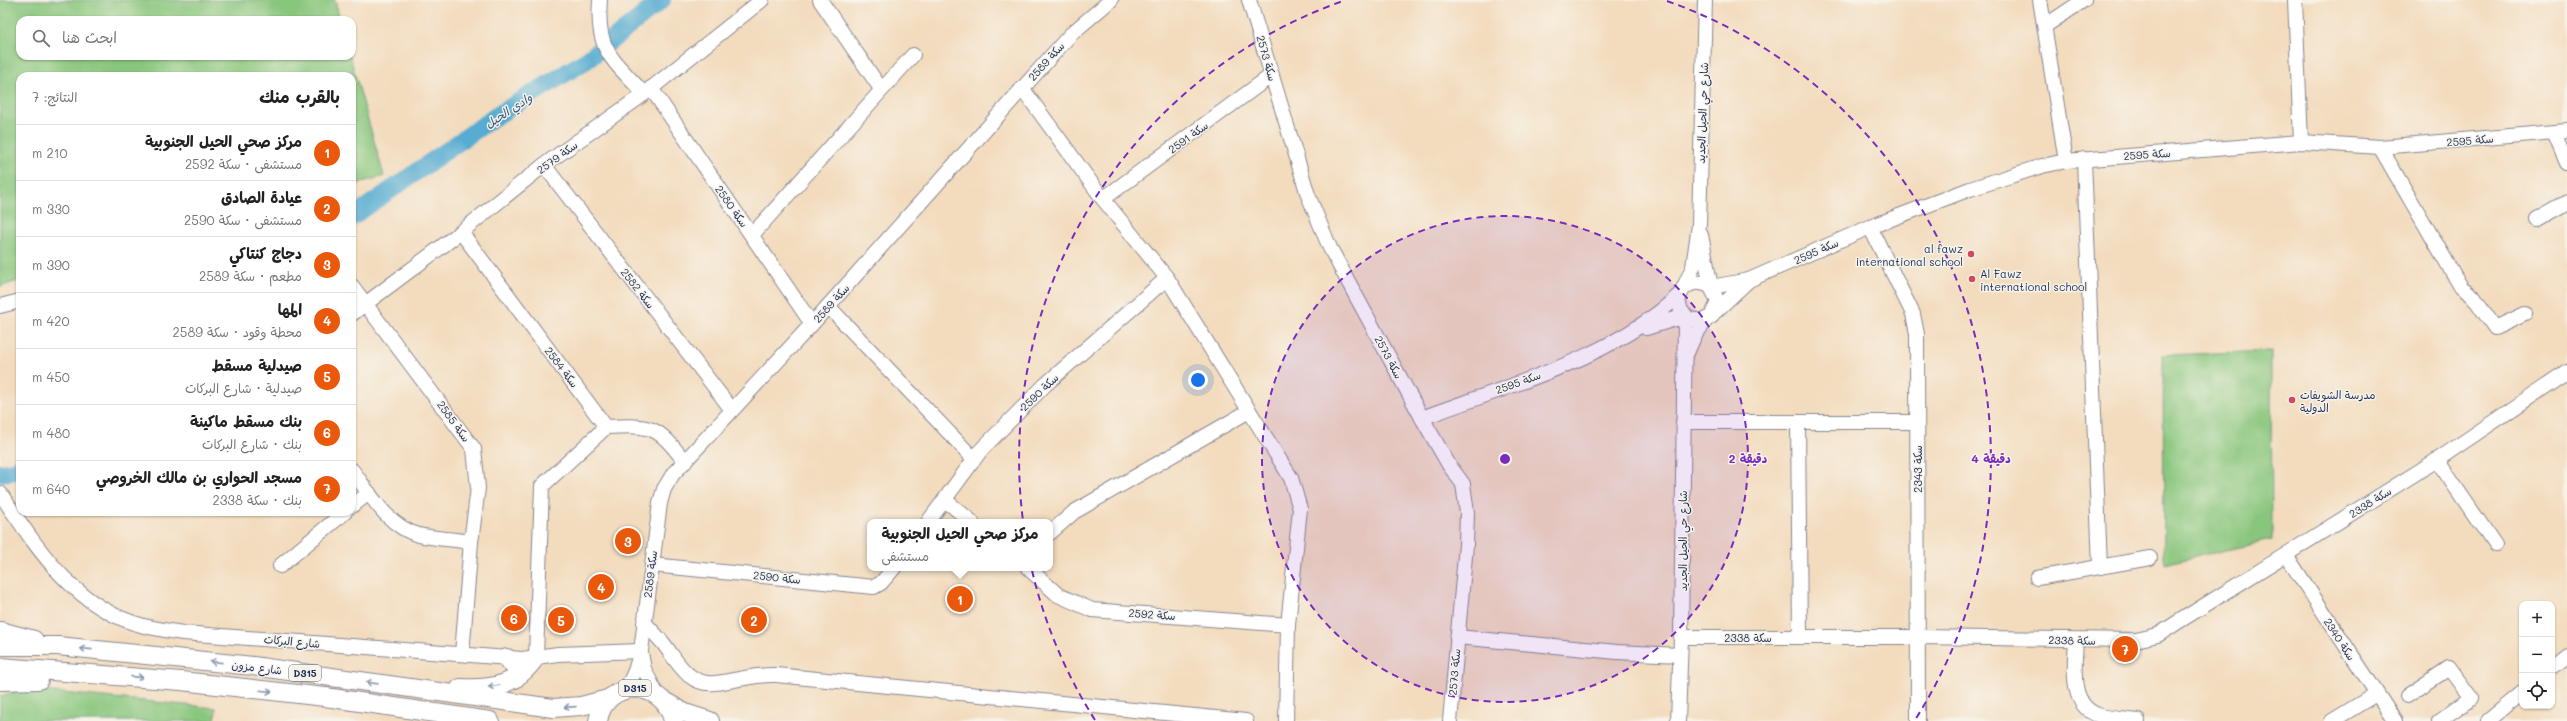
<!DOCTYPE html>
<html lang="ar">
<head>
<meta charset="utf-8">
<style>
  :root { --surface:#fff; --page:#f6f6f6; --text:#222; --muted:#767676; --line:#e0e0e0; --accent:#ea580c }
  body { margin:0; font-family:Mali,"Playpen Sans Arabic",sans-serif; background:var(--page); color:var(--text); direction:rtl }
  .controls { position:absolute; right:12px; bottom:12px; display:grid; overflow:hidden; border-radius:8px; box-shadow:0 1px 3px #0004 }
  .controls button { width:36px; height:36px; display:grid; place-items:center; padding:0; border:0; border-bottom:1px solid var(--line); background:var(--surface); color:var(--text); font:20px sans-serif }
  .you { position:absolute; left:1198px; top:380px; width:14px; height:14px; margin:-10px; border:3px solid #fff; border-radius:50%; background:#1a73e8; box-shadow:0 0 0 6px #1a73e833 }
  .badge { display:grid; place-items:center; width:26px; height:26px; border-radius:50%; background:var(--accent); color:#fff; font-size:13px; font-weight:700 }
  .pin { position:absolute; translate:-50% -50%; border:2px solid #fff; box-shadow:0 1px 4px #0006 }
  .popup { position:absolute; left:867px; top:519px; width:186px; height:52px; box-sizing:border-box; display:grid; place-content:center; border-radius:8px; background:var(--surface); filter:drop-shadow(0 1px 3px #0005); font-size:13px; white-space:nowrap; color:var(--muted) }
  .popup b { font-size:15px; color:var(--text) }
  .popup::after { content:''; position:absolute; left:50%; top:100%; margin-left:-8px; border:8px solid transparent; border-top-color:var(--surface) }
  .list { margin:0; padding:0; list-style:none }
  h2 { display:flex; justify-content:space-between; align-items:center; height:52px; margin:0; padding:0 16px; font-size:17px }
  h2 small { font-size:13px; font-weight:400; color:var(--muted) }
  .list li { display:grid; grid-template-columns:26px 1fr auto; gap:12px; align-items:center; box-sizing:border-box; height:56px; padding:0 16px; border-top:1px solid var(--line) }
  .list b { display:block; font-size:15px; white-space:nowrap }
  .list p { margin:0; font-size:13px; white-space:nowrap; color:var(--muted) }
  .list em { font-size:13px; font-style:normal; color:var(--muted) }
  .icon { flex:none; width:22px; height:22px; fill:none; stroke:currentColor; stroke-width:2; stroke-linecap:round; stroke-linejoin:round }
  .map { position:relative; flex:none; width:2567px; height:721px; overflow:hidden; direction:ltr }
  .search { position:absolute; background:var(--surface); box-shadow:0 1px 3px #0004; left:16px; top:16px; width:340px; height:44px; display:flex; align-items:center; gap:10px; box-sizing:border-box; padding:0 14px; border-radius:12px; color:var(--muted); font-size:15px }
  .panel { position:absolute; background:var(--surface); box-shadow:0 1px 3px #0004; left:16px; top:72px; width:340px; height:444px; border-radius:12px; direction:rtl }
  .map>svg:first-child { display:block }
</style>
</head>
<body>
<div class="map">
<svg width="2567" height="721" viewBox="0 0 2567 721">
  <rect width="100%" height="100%" fill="#f7f3e8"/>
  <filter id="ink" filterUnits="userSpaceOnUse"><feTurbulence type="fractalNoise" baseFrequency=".025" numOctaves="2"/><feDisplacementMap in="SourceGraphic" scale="8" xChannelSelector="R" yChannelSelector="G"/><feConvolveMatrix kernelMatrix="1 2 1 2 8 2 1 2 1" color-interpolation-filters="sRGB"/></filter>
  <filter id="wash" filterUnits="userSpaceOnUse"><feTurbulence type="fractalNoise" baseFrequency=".012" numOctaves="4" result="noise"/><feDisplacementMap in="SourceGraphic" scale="16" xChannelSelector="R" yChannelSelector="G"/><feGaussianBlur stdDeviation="0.9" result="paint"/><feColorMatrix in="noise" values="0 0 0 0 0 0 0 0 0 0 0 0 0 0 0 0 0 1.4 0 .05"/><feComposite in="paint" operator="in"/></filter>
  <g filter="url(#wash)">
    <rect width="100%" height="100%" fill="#f3dbbd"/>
    <g fill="#89c67d" stroke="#527a6e">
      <polygon points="0,0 335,0 340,20 20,20 20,56 350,56 384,176 352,185 352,76 20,76 20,280 0,287"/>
      <polygon points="2271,351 2272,540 2164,564 2163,355"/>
      <polygon points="23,689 216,708 215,721 0,721 0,696"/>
    </g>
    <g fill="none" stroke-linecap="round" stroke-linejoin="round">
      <g stroke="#56acd2" stroke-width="18">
        <polyline points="352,217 496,116 587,60 662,0"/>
        <polyline points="0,473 15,471 20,467"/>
      </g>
    </g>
  </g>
  <g filter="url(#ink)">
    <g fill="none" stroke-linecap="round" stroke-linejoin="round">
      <defs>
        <g id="minor">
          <path d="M600 0C596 52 612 58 644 94"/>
          <polyline points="820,0 881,89"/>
          <polyline points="1249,0 1308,195 1330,248 1422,418 1449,465 1463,484 1467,513 1466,545 1450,721"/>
          <polyline points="2040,0 2066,161"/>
          <polyline points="2295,0 2301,142"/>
          <polyline points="2045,26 2084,0"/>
          <polyline points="651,88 812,324"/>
          <polyline points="1022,88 1103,199 1167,278 1291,478 1300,509 1288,625 1286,721"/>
          <polyline points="2554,133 2567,163"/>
          <polyline points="2380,147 2461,287 2473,296 2495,328 2525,314"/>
          <polyline points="2084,159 2100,567"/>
          <polyline points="544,165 732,410"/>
          <polyline points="1103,199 1272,75"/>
          <polyline points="2537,219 2567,202"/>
          <polyline points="1870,227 1913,314 1917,334 1918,721"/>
          <path d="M461 232 606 427C652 425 657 425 685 462"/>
          <polyline points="752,235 913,55"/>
          <polyline points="1701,235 1711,287"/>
          <polyline points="352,286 474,449 478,488 471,542 462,654"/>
          <polyline points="1711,287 1749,280 1870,227 1970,189 2042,166 2066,161 2301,142 2380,147 2567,131"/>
          <path d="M1683 289C1692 281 1701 281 1711 287L1718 302 1711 317 1702 321 1689 319 1681 311 1678 300 1693 267 1699 225 1705 0"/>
          <polyline points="0,306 20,301"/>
          <polyline points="828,306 974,459"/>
          <polyline points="1715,312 1749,280"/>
          <polyline points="352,314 461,232 544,165 644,94 762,0"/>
          <polyline points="1646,328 1685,316"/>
          <polyline points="1686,355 1694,337 1706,320"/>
          <path d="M1422 418C1506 386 1615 358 1680 294"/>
          <polyline points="1683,422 1917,422"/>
          <polyline points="1798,422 1800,637"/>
          <polyline points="2437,460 2495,545"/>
          <path d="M352 470C370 494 388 527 419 535 435 539 454 539 471 542"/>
          <path d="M0 493C37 548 75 609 144 626 157 629 170 631 183 633L522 659 558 654 641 651"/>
          <polyline points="945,500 972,522"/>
          <polyline points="352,506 369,493"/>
          <polyline points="928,522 981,450 1045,385 1167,278"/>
          <polyline points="1050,533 1074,512 1249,411"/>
          <polyline points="2286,555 2395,721"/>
          <polyline points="652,565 874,587 881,583 894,568"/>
          <polyline points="280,566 345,512"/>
          <polyline points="1028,568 1058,595 1092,610 1288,625"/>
          <polyline points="2037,578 2150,558"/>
          <path d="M644 622C650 629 657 636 663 643 677 661 688 686 715 683 736 681 754 674 776 675L1246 721"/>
          <polyline points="1457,637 1617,652 1680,655"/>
          <polyline points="1681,637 1918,637 2136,640 2158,635 2178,622 2437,460 2567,372"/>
          <path d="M2076 640C2075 664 2068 705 2098 715 2110 719 2125 719 2138 721"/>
          <polyline points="641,653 644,669 657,695"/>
          <polyline points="536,657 542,486 606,427"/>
          <polyline points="2552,667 2567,655"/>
          <polyline points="626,690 635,671 641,651 660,503 664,489 673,474 812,324 1071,34 1111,0"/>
          <polyline points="2407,696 2449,668 2471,698 2439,721"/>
          <polyline points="1678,721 1681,637 1685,316"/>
          <polyline points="2332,721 2376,694"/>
          <polyline points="2488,721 2522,693"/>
        </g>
        <g id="major">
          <polyline points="0,631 34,640"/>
          <polyline points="0,646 58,646 253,666 553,708 581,706 608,699"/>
          <polyline points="507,658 517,670 515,679"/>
          <polyline points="0,667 181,681 325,697 490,721"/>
          <polyline points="0,681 39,680"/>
          <path d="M460 688C493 690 517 685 536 657"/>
          <polyline points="664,701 685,713 710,721"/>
          <path d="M598 721C605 678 664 678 673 721"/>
        </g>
      </defs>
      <use href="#minor" stroke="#87858e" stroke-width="16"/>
      <use href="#major" stroke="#87858e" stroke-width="20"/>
      <use href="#minor" stroke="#fff" stroke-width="14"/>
      <use href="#major" stroke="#fff" stroke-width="18"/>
    </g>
    <defs><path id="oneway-shaft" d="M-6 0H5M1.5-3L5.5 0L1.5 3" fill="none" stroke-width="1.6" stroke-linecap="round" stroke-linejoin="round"/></defs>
    <g stroke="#8d97ae">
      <use href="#oneway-shaft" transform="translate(86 649) rotate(-174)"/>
      <use href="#oneway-shaft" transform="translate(216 662) rotate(-174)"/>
      <use href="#oneway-shaft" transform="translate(137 677) rotate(4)"/>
      <use href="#oneway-shaft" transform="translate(372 683) rotate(-172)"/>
      <use href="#oneway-shaft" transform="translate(494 686) rotate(172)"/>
      <use href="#oneway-shaft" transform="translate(266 691) rotate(7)"/>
      <use href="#oneway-shaft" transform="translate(570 707) rotate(176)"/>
    </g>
  </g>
  <circle cx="1505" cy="459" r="243" fill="#7b2cbf" fill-opacity=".12"/>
  <g fill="none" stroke="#7b2cbf" stroke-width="2" stroke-dasharray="7 5">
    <circle cx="1505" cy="459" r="243"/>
    <path d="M1095 720A486 486 0 0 1 1343 1M1667 1A486 486 0 0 1 1915 720"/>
  </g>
  <g fill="#d1495b" stroke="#f7f3e8" stroke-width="1.5">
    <circle cx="1971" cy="254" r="4"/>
    <circle cx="1972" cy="279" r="4"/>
    <circle cx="2292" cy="400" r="4"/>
  </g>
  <g text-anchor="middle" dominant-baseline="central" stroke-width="3" stroke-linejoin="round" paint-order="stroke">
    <g fill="#f7f3e8" stroke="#5d6a87" stroke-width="1">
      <rect x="289" y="665" width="32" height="16" rx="3"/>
      <rect x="619" y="680" width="32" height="16" rx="3"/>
    </g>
    <g font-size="10" font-weight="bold" fill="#1b2f5e">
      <text x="305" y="673">D315</text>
      <text x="635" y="688">D315</text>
    </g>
    <g font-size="11" fill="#1b2f5e" stroke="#f7f3e8">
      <text transform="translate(1267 58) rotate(74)">سكة 2573</text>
      <text transform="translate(1046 61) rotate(-48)">سكة 2589</text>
      <text transform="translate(1702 113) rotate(-88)">شارع حي الحيل الجديد</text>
      <text transform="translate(1188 137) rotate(-36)">سكة 2591</text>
      <text transform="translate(2470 140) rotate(-5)">سكة 2595</text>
      <text transform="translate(2147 154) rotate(-4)">سكة 2595</text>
      <text transform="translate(557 157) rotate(-36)">سكة 2579</text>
      <text transform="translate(732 206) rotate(55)">سكة 2580</text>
      <text transform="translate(1816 251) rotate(-24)">سكة 2595</text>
      <text transform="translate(638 288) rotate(52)">سكة 2582</text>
      <text transform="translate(831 303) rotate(-48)">سكة 2589</text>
      <text transform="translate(1389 357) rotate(62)">سكة 2573</text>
      <text transform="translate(562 367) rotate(53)">سكة 2584</text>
      <text transform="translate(1518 382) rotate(-20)">سكة 2595</text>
      <text transform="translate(1039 392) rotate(-44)">سكة 2590</text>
      <text transform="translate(454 421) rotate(54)">سكة 2585</text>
      <text transform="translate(1917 469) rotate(-90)">سكة 2343</text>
      <text transform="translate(2370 502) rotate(-32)">سكة 2338</text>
      <text transform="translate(1682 541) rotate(-90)">شارع حي الحيل الجديد</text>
      <text transform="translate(650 574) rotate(-83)">سكة 2589</text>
      <text transform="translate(777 577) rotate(6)">سكة 2590</text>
      <text transform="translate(1152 614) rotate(4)">سكة 2592</text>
      <text x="1748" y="637">سكة 2338</text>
      <text transform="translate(2340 639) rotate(57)">سكة 2340</text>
      <text transform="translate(2072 640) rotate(1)">سكة 2338</text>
      <text transform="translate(292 641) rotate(5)">شارع البركات</text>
      <text transform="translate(257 667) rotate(7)">شارع مزون</text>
      <text transform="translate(1454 672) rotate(-85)">سكة 2573</text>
    </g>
    <g font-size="11" fill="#1b2f5e" stroke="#f7f3e8" text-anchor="start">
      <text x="1963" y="248" text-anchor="end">al fawz<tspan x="1963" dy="13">international school</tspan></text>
      <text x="1980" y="273">Al Fawz<tspan x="1980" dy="13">international school</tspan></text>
      <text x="2300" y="394">مدرسة الشويفات<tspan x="2300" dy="13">الدولية</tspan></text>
    </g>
    <g font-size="12" font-style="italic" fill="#2d5481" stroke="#f7f3e8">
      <text transform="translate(508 110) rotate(-33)">وادي الحيل</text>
    </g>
  </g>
  <circle cx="1505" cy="459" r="6" fill="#7b2cbf" stroke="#f7f3e8" stroke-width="2"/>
  <g font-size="12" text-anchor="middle" font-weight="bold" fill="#7b2cbf" stroke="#f7f3e8" stroke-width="3" stroke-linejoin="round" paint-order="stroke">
    <text x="1748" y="463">2 دقيقة</text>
    <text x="1991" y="463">4 دقيقة</text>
  </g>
</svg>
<div class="controls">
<button>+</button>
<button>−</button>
<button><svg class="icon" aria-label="locate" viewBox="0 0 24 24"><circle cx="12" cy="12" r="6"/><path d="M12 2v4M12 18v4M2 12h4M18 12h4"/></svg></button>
</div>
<div class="you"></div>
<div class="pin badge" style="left:960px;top:599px">1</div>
<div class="popup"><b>مركز صحي الحيل الجنوبية</b>مستشفى</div>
<div class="pin badge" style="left:754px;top:620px">2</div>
<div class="pin badge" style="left:628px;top:541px">3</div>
<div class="pin badge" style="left:601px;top:587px">4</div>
<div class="pin badge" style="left:561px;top:620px">5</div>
<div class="pin badge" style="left:514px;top:618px">6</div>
<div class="pin badge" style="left:2125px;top:649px">7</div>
<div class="search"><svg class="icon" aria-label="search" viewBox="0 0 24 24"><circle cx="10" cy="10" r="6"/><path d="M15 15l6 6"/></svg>ابحث هنا</div>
<section class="panel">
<h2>بالقرب منك<small>النتائج: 7</small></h2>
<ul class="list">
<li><span class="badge">1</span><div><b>مركز صحي الحيل الجنوبية</b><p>مستشفى · سكة 2592</p></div><em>210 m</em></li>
<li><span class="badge">2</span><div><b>عيادة الصادق</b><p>مستشفى · سكة 2590</p></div><em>330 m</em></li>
<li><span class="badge">3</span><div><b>دجاج كنتاكي</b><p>مطعم · سكة 2589</p></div><em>390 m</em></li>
<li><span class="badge">4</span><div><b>المها</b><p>محطة وقود · سكة 2589</p></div><em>420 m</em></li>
<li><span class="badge">5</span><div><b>صيدلية مسقط</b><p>صيدلية · شارع البركات</p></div><em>450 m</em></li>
<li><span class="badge">6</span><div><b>بنك مسقط ماكينة</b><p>بنك · شارع البركات</p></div><em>480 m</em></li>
<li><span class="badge">7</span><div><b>مسجد الحواري بن مالك الخروصي</b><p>بنك · سكة 2338</p></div><em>640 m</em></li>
</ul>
</section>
</div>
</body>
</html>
